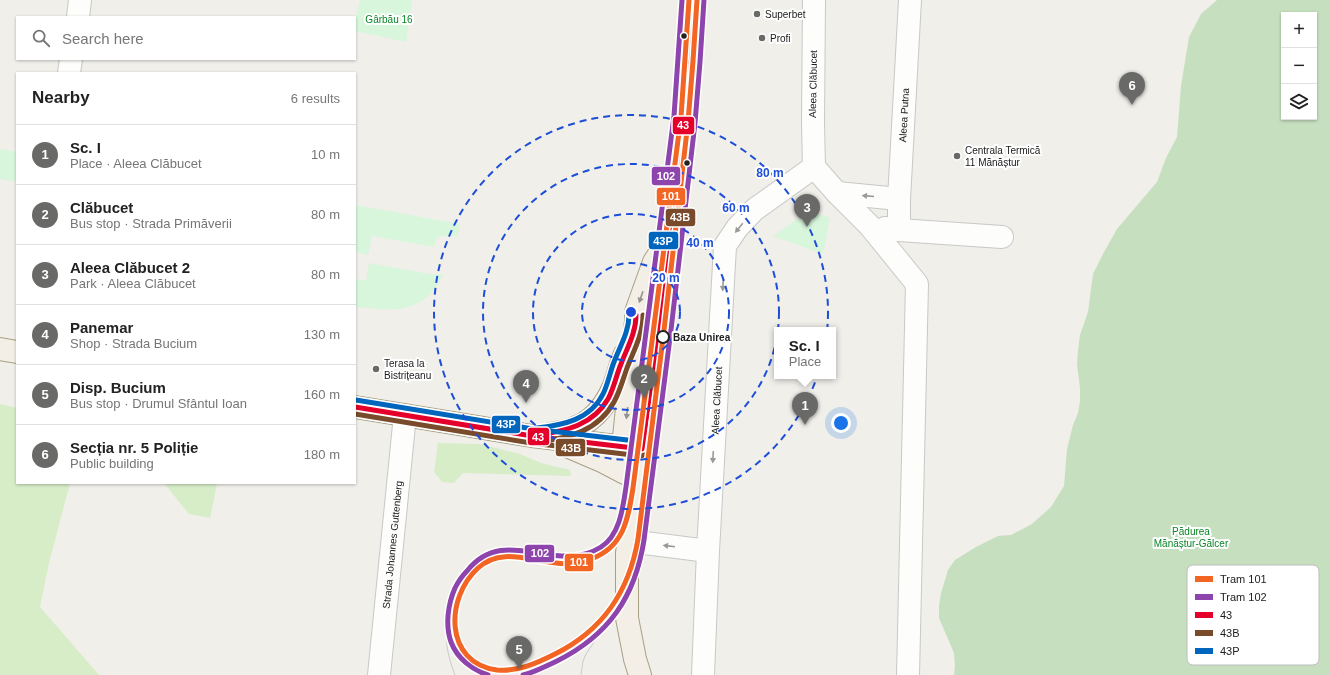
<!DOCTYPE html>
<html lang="en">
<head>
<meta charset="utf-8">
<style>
  :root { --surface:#fff; --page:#f2f2f2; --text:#222; --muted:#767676; --line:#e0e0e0; --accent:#696967 }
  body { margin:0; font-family:Helvetica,sans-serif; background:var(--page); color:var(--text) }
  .controls { position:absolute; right:12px; top:12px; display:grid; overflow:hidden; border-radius:0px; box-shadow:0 1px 3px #0004 }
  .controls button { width:36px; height:36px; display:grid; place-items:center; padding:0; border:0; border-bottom:1px solid var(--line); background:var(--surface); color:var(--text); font:20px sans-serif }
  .you { position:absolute; left:841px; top:423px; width:14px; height:14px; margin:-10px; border:3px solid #fff; border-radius:50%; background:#1a73e8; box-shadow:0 0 0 6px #1a73e833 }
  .badge { display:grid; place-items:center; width:26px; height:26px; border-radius:50%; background:var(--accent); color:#fff; font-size:13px; font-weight:700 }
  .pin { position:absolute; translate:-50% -33px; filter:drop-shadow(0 1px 2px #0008) }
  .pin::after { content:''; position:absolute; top:21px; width:14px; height:12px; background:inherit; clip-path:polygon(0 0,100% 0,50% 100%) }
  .popup { position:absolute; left:774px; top:327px; width:62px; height:52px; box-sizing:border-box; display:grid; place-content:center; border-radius:0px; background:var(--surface); filter:drop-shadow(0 1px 3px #0005); font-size:13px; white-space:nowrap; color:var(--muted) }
  .popup b { font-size:15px; color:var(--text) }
  .popup::after { content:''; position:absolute; left:50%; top:100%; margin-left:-8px; border:8px solid transparent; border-top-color:var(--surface) }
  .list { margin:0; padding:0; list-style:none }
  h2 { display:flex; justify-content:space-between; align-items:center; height:52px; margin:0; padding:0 16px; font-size:17px }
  h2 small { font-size:13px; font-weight:400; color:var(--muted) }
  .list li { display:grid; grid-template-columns:26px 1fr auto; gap:12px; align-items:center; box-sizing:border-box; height:60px; padding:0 16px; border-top:1px solid var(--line) }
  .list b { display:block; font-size:15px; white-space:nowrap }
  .list p { margin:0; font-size:13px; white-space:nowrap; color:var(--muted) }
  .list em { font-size:13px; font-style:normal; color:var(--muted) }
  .icon { flex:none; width:22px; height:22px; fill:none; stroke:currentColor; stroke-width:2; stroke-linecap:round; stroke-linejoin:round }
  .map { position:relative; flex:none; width:1329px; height:675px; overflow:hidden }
  .search { position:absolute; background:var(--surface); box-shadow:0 1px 3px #0004; left:16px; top:16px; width:340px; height:44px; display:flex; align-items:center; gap:10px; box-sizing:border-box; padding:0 14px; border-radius:0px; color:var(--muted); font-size:15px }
  .panel { position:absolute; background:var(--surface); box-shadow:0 1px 3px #0004; left:16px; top:72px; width:340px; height:412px; border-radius:0px }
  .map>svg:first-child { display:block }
</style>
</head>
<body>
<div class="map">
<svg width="1329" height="675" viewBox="0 0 1329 675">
  <rect width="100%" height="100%" fill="#f0efea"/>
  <g fill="#d7edc8">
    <polygon points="0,404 17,408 17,483 70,483 49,563 40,607 99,675 0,675"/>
    <polygon points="438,443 479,444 520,454 541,463 570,470 571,474 569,476 463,473 454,483 442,482 434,472"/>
    <polygon points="164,483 217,483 210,518 189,514"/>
  </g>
  <path fill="#c6dfbf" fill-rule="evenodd" d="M1217 0H1329V675H954L955 666 954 653 939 618V606L941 593 948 570 955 560 976 547 998 536 1011 535 1032 524 1051 507 1064 486 1067 449 1073 425 1078 413 1080 401V388L1077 364 1078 351 1080 335 1088 312 1093 274 1104 252 1117 229 1157 182 1166 158 1177 137 1181 86 1189 37 1201 14ZM1284 15H1314V117H1284Z"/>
  <g fill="#d8f6dc">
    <polygon points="360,0 412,0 406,42 355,31 355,20"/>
    <polygon points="0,149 17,152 17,182 0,179"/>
    <polygon points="355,205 460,224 458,235 437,237 434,247 372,236 368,255 355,252"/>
    <polygon points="810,210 830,218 823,254 773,236"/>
    <path d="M369 263 429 274 444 275C439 281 435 290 429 295 407 315 383 309 355 307V279L366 281Z"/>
  </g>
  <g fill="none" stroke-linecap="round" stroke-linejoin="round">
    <defs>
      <g id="minor">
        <polyline points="814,0 813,123 814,167 837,193 870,226 917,284 908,675"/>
        <polyline points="78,17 80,0"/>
        <polyline points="69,73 71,59"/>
        <polyline points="837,193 899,199"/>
        <polyline points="885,228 899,230 1002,237"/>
        <path id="s1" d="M899 230V199L910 0"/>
        <polyline points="629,541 708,551"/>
        <path id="s2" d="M379 675 405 415"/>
        <path id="s3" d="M703 675 708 551 725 246 737 228 754 210 814 167"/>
      </g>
      <g id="major">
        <polyline points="0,349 17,352"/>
        <polyline points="355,407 532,436 642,449"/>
        <path d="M551 434C583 430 601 416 614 386 618 376 620 365 625 354"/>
        <polyline points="569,447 604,462 625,473"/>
        <polyline points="625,462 623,447 636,321 636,312 654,262 665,245"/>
        <polyline points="640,675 635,659 627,618 627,553 661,314 680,156 691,36 693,0"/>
      </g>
    </defs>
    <use href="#minor" stroke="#c8c8c6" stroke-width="24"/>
    <use href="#major" stroke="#a7a085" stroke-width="24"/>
    <use href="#minor" stroke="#fdfdfc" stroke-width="22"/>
    <use href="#major" stroke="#f3efe6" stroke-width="22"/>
    <g stroke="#cbcbcb" stroke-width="1">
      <path d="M455 675C441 640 445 619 463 587"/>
      <polyline points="581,675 583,661 586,654 613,614 626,590 635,553"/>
    </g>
    <defs>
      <g id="bus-1">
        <path d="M355 407 532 436 642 449C663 300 685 150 693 0"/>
        <path d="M538 435C566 431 593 425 608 399 614 388 616 376 621 364 627 348 636 333 636 315"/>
      </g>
      <g id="bus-2">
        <path d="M355 414 531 443 641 456 647 454 649 450C670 301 692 151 700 0"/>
        <path d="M539 442C569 438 598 431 614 402 620 391 623 379 627 368 634 350 643 334 643 315"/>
      </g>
      <g id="bus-3">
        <path d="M356 400 533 429 636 441C657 295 678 148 686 0"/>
        <path d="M537 428C563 425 590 420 603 394 608 384 610 372 614 362 620 346 629 332 629 315"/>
      </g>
    </defs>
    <use href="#bus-1" stroke="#fff" stroke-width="8"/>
    <use href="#bus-2" stroke="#fff" stroke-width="8"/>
    <use href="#bus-3" stroke="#fff" stroke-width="8"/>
    <use href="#bus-1" stroke="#e4002b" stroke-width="5"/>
    <use href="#bus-2" stroke="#7a4b2a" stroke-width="5"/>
    <use href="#bus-3" stroke="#0065bd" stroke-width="5"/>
    <defs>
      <path id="tram-1" d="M689 0 681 117 633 488C628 519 624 547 591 559 580 563 568 565 556 563 529 561 501 547 478 568 445 598 444 663 497 670 518 672 537 663 555 654 603 630 629 592 638 539L664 330 688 122 693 61 697 0"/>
      <g id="tram-2">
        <path d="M488 675C472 670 457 658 451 642 445 625 448 604 455 588 458 582 462 576 467 571 505 523 555 576 601 547 620 535 623 507 626 487L674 116 682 0"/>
        <path d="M523 675C535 672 546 666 557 661 609 635 635 597 644 540L671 330 695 123 700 62 704 0"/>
      </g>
    </defs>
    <use href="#tram-1" stroke="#fff" stroke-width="8"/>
    <use href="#tram-2" stroke="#fff" stroke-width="8"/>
    <use href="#tram-1" stroke="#f26522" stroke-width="5"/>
    <use href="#tram-2" stroke="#8e44ad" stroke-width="5"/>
  </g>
  <defs><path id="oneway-solid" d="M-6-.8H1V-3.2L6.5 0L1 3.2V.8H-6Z"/></defs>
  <g fill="#9a9a99">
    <use href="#oneway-solid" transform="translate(868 196) rotate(-175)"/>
    <use href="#oneway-solid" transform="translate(739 228) rotate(129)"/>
    <use href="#oneway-solid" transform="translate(723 285) rotate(93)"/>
    <use href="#oneway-solid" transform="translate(713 457) rotate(93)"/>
    <use href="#oneway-solid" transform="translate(669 546) rotate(-173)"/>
  </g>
  <g fill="#94928d">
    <use href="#oneway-solid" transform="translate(641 297) rotate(109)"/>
    <use href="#oneway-solid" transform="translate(627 413) rotate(97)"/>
  </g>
  <g fill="none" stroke="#1d4ed8" stroke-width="2" stroke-dasharray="7 5">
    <circle cx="631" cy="312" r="49"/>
    <circle cx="631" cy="312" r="98"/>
    <circle cx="631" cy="312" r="148"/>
    <circle cx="631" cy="312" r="197"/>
  </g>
  <g fill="#696967" stroke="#fff" stroke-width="1.5">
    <circle cx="757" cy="14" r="4"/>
    <circle cx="762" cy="38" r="4"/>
    <circle cx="957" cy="156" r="4"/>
    <circle cx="376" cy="369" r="4"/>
  </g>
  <g fill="#212121" stroke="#fff" stroke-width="1.5">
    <circle cx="684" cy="36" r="3.5"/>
    <circle cx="687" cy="163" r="3.5"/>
  </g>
  <circle fill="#fff" stroke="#212121" stroke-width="2" cx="663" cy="337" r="6"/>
  <g text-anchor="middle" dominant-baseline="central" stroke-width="4" stroke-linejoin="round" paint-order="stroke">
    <g font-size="10" fill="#212121" stroke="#fff" text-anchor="start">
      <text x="765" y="14">Superbet</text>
      <text x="770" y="38">Profi</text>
      <text x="965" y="150">Centrala Termică<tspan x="965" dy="12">11 Mănăștur</tspan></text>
      <text x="384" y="363">Terasa la<tspan x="384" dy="12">Bistrițeanu</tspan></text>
    </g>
    <g font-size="10" fill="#098525" stroke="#fff">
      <text x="389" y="19">Gârbău 16</text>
      <text x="1191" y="531">Pădurea<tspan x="1191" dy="12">Mănăștur-Gălcer</tspan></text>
    </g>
    <g font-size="10" fill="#212121" stroke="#fff">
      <text transform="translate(813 84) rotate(-89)">Aleea Clăbucet</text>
      <text stroke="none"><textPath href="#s1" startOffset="115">Aleea Putna</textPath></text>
      <text stroke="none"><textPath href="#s3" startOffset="275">Aleea Clăbucet</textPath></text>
      <text stroke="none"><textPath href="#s2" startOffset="131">Strada Johannes Guttenberg</textPath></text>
    </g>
    <g font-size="10" font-weight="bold" fill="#212121" stroke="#fff" text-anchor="start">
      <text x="673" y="337">Baza Unirea</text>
    </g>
  </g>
  <rect x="1187" y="565" width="132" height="100" rx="6" fill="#fff" stroke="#bcbcbc" stroke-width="1"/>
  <rect x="1195" y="576" width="18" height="6" fill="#f26522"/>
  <rect x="1195" y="594" width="18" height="6" fill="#8e44ad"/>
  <rect x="1195" y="612" width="18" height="6" fill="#e4002b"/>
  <rect x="1195" y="630" width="18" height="6" fill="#7a4b2a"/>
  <rect x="1195" y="648" width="18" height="6" fill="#0065bd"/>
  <g font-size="11" fill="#212121">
    <text x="1220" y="583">Tram 101</text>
    <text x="1220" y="601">Tram 102</text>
    <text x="1220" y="619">43</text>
    <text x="1220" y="637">43B</text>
    <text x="1220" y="655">43P</text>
  </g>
  <circle cx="631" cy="312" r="6" fill="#1d4ed8" stroke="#fff" stroke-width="2"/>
  <g font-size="12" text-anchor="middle" font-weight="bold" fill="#1d4ed8" stroke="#fff" stroke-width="4" stroke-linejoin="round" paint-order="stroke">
    <text x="770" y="177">80 m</text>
    <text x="736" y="212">60 m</text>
    <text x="700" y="247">40 m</text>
    <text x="666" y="282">20 m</text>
  </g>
  <g stroke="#fff" stroke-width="1.5">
    <rect x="672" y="116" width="23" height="19" rx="4" fill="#e4002b"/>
    <rect x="651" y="166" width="30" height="20" rx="4" fill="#8e44ad"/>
    <rect x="656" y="187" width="30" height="19" rx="4" fill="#f26522"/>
    <rect x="665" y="208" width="31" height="19" rx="4" fill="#7a4b2a"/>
    <rect x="648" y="231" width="31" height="19" rx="4" fill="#0065bd"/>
    <rect x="491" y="415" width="30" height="19" rx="4" fill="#0065bd"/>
    <rect x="527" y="427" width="23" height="19" rx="4" fill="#e4002b"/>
    <rect x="555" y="438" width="31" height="19" rx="4" fill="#7a4b2a"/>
    <rect x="524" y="544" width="31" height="19" rx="4" fill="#8e44ad"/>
    <rect x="564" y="553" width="30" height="19" rx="4" fill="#f26522"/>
  </g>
  <g font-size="11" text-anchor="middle" font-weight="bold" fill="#fff">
    <text x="683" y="129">43</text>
    <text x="666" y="180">102</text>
    <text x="671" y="200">101</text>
    <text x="680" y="221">43B</text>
    <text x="663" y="245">43P</text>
    <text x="506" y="428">43P</text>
    <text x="538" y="441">43</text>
    <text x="571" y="452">43B</text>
    <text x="540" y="557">102</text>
    <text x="579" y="566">101</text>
  </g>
</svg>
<div class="controls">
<button>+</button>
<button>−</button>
<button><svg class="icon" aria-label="layers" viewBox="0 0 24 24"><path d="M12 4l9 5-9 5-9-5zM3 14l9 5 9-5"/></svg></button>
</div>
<div class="you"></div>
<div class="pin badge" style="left:805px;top:425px">1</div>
<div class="popup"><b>Sc. I</b>Place</div>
<div class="pin badge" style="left:644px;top:398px">2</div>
<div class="pin badge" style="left:807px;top:227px">3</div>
<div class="pin badge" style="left:526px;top:403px">4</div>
<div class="pin badge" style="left:519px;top:669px">5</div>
<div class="pin badge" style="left:1132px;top:105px">6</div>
<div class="search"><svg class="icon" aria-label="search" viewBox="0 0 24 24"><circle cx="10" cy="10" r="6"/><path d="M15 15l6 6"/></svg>Search here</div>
<section class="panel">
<h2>Nearby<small>6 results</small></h2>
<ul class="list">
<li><span class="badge">1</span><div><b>Sc. I</b><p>Place · Aleea Clăbucet</p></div><em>10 m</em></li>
<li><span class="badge">2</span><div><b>Clăbucet</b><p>Bus stop · Strada Primăverii</p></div><em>80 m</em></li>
<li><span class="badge">3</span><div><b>Aleea Clăbucet 2</b><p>Park · Aleea Clăbucet</p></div><em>80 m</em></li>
<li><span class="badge">4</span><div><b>Panemar</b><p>Shop · Strada Bucium</p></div><em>130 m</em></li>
<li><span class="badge">5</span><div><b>Disp. Bucium</b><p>Bus stop · Drumul Sfântul Ioan</p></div><em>160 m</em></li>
<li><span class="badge">6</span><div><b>Secția nr. 5 Poliție</b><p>Public building</p></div><em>180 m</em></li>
</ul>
</section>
</div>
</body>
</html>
